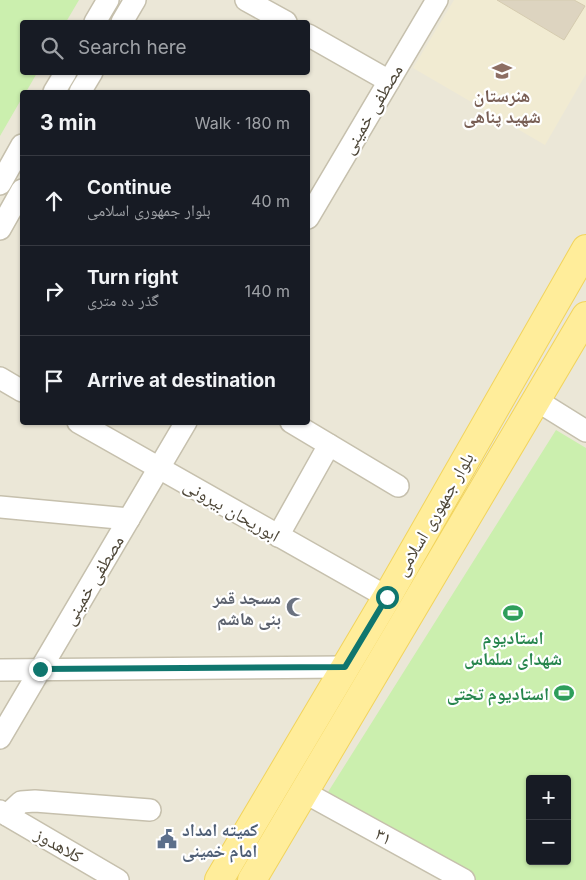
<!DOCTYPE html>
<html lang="en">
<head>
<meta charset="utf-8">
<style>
  :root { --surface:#171b24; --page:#20242c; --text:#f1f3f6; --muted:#9ea1a6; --line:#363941 }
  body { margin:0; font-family:Inter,"Noto Naskh Arabic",sans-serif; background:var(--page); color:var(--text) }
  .controls { position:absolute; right:15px; bottom:15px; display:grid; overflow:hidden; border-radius:5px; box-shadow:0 1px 4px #0004 }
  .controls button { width:45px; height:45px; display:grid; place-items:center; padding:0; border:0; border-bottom:1px solid var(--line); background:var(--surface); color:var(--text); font:25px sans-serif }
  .stop { position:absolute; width:15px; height:15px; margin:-11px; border:4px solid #0f766e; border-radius:50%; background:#fff }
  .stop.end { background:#0f766e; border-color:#fff; box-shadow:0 1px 5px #0008 }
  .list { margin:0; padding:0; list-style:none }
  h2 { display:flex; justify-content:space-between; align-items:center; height:65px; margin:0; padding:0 20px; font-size:21px }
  h2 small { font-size:16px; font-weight:400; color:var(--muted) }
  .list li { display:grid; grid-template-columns:32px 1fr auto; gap:15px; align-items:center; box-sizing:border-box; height:90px; padding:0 20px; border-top:1px solid var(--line) }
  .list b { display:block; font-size:19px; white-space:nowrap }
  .list p { margin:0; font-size:16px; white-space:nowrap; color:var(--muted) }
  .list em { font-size:16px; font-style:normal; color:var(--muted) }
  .icon { flex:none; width:28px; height:28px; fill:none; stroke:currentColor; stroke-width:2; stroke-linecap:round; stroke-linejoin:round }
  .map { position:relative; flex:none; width:586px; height:880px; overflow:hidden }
  .search { position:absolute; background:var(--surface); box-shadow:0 1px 4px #0004; left:20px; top:20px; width:290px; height:55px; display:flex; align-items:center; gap:12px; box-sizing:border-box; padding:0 18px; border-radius:5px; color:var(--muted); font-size:19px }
  .panel { position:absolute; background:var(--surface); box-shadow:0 1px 4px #0004; left:20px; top:90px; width:290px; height:335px; border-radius:5px }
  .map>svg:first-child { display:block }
</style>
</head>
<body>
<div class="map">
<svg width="586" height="880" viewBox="0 0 586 880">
  <rect width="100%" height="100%" fill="#f6f4e9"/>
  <path fill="#ebe7d7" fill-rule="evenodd" d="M0 0H586V880H0ZM22 22H308V72H22ZM22 92H308V422H22ZM530 779H567V861H530Z"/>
  <polygon fill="#f1ebd2" points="454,0 586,0 586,74 545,145 413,68"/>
  <g fill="#cbefae" fill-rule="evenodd">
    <polygon points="0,0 79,0 66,22 22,22 22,72 37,73 26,92 22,92 22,98 0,136"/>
    <path d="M556 430 586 448V880H475L328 792ZM530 779H567V861H530Z"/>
  </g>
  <polygon fill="#ddd4c0" stroke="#d5cbaf" points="497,0 574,0 585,6 564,40"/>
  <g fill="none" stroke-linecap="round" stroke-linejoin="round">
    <defs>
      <g id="minor">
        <polyline points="246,0 286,22"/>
        <polyline points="95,22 108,0"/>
        <polyline points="122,22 135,0"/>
        <polyline points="308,35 389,81"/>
        <polyline points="54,92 66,72"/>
        <polyline points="80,92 92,72"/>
        <polyline points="0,184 22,145"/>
        <polyline points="308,218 437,0"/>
        <polyline points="0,229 22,190"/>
        <polyline points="0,378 22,391"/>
        <polyline points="536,400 586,431"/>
        <polyline points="78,422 387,597"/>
        <polyline points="291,422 398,486"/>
        <polyline points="0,507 129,519"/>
        <polyline points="278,536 329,445"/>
        <polyline points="0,670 345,667"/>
        <polyline points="0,738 186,422"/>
        <polyline points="304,792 464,880"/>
        <polyline points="0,811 118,880"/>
        <polyline points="7,815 21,802 35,801 150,810"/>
      </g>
      <g id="major">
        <polyline points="219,880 387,597 586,249"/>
        <polyline points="252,880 586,316"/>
      </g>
    </defs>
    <use href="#minor" stroke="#c6c0ad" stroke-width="24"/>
    <use href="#major" stroke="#f2d45c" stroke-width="30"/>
    <use href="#minor" stroke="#fff" stroke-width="21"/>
    <use href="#major" stroke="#ffed9a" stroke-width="28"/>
  </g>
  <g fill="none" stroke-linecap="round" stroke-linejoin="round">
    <polyline stroke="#0f766e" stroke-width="6" points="40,669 345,667 387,597"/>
  </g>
  <defs>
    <symbol id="school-bare" viewBox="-9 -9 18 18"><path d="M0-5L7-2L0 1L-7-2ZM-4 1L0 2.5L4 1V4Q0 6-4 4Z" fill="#8d6e63" stroke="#fff" stroke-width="2.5" paint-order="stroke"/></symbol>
    <symbol id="mosque-bare" viewBox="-9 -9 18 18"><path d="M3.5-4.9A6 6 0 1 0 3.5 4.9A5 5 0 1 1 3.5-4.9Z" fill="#6b7280" stroke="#fff" stroke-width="2.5" paint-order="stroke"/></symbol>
    <symbol id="stadium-bare" viewBox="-9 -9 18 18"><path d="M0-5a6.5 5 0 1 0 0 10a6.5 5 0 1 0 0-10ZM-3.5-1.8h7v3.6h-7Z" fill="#2e9e5b" stroke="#fff" stroke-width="2.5" paint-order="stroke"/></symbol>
    <symbol id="civic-bare" viewBox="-9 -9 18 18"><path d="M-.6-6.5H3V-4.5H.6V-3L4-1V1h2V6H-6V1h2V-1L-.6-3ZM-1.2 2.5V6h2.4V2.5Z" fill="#5c6f8a" stroke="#fff" stroke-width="2.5" paint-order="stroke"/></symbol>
  </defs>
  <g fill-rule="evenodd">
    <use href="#school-bare" x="488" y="57" width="28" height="28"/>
    <use href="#mosque-bare" x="282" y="593" width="28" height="28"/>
    <use href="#stadium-bare" x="499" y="599" width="28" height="28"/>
    <use href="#stadium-bare" x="550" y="679" width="28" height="28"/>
    <use href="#civic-bare" x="153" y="825" width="28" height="28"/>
  </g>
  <g text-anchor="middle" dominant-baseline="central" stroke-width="4.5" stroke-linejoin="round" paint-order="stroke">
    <g font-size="18" font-weight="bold" fill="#785e54" stroke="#fff">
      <text x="502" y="95">هنرستان<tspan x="502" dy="21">شهید پناهی</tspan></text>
    </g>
    <g font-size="18" fill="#4c4536" stroke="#fff">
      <text transform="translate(372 109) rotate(-59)">مصطفی خمینی</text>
      <text transform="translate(232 510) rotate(30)">ابوریحان بیرونی</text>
      <text transform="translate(434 514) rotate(-60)">بلوار جمهوری اسلامی</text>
      <text transform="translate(93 580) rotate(-59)">مصطفی خمینی</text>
      <text transform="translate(384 836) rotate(29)">۳۱</text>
      <text transform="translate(59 845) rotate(30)">کلاهدوز</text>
    </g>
    <g font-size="18" font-weight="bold" fill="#5b616d" stroke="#fff" text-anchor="end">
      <text x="281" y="597">مسجد قمر<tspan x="281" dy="21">بنی هاشم</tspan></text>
    </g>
    <g font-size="18" font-weight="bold" fill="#27864d" stroke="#fff">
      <text x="513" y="637">استادیوم<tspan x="513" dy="21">شهدای سلماس</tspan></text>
      <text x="549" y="693" text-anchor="end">استادیوم تختی</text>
    </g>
    <g font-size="18" font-weight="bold" fill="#4e5e75" stroke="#fff" text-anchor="start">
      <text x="182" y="829">کمیته امداد<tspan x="182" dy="21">امام خمینی</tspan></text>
    </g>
  </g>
</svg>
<div class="controls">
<button>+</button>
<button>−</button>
</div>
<div class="stop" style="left:387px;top:597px"></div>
<div class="stop end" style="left:40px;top:669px"></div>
<div class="search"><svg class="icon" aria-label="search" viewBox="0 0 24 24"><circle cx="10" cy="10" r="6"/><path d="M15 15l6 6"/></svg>Search here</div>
<section class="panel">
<h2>3 min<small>Walk · 180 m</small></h2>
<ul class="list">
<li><svg class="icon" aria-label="ahead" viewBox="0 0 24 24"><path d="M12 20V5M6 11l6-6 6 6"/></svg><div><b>Continue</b><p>بلوار جمهوری اسلامی</p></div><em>40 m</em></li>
<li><svg class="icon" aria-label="right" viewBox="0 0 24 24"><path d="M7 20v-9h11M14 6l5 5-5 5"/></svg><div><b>Turn right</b><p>گذر ده متری</p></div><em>140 m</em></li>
<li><svg class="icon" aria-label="arrive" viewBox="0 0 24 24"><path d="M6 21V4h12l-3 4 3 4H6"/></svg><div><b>Arrive at destination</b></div></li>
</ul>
</section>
</div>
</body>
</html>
